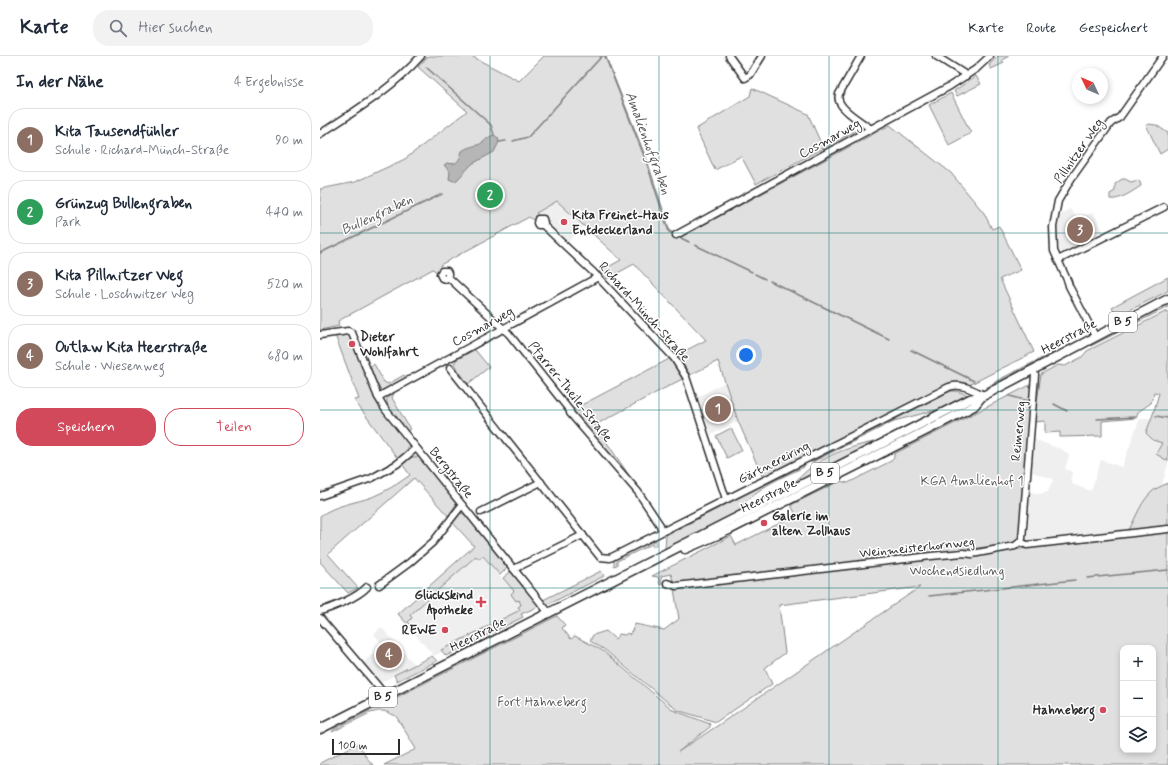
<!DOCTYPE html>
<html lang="de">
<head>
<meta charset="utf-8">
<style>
  :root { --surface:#fff; --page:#f2f2f3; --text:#1f2937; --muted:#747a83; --line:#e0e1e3; --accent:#d1495b }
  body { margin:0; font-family:Mynerve,sans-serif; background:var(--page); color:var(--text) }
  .controls { position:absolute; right:12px; bottom:12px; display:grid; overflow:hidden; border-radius:8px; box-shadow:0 2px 6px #0003 }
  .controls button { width:36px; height:36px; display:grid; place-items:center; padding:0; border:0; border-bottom:1px solid var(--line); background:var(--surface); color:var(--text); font:20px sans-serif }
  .compass { position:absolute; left:752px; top:12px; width:36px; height:36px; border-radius:50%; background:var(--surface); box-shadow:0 2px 6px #0003; rotate:314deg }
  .scale { position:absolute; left:12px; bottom:10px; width:68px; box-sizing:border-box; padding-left:4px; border:2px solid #2b2b2b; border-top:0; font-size:11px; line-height:14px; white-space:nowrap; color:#2b2b2b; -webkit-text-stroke:3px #fff; paint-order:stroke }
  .you { position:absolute; left:426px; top:299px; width:14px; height:14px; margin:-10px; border:3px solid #fff; border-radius:50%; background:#1a73e8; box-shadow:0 0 0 6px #1a73e833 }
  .badge { display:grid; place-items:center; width:26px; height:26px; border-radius:50%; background:var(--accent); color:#fff; font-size:13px; font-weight:700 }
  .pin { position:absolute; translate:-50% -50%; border:2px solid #fff; box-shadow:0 1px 4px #0006 }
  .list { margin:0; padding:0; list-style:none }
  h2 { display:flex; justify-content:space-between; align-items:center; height:52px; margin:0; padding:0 16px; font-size:17px }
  h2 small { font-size:13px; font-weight:400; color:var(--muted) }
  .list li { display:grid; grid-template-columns:26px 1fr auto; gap:12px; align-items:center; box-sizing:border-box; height:64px; margin:0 8px 8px; padding:0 8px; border:1px solid var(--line); border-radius:16px }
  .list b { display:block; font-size:15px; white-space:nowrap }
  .list p { margin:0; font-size:13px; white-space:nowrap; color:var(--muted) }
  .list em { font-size:13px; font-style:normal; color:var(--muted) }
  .actions { display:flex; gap:8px; padding:12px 16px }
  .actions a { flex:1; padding:9px 0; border:1px solid var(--accent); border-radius:16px; text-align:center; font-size:14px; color:var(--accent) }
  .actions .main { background:var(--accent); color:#fff }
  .icon { flex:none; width:22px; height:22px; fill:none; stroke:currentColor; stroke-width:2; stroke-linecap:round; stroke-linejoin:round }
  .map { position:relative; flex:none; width:848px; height:709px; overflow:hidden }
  header { display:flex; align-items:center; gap:24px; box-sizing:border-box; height:56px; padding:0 20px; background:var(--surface); border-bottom:1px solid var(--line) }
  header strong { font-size:19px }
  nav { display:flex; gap:22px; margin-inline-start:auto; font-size:14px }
  .search { width:280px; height:36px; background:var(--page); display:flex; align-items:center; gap:10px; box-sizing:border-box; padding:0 14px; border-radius:16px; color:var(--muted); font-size:15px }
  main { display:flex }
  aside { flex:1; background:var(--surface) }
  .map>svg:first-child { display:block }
</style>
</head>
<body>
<header>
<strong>Karte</strong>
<div class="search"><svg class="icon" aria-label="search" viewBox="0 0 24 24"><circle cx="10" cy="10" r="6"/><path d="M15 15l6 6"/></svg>Hier suchen</div>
<nav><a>Karte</a><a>Route</a><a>Gespeichert</a></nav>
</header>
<main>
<aside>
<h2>In der Nähe<small>4 Ergebnisse</small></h2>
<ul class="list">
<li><span class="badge" style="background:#8d6e63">1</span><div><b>Kita Tausendfühler</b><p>Schule · Richard-Münch-Straße</p></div><em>90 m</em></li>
<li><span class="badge" style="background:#2e9e5b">2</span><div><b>Grünzug Bullengraben</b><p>Park</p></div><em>440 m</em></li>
<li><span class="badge" style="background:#8d6e63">3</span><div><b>Kita Pillnitzer Weg</b><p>Schule · Loschwitzer Weg</p></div><em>520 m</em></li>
<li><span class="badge" style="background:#8d6e63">4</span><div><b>Outlaw Kita Heerstraße</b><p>Schule · Wiesenweg</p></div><em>680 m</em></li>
</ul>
<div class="actions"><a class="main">Speichern</a><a>Teilen</a></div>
</aside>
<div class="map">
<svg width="848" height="709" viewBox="0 0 848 709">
  <rect width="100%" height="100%" fill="#fff"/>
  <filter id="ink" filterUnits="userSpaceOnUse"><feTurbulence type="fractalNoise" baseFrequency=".025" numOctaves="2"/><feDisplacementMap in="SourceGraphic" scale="8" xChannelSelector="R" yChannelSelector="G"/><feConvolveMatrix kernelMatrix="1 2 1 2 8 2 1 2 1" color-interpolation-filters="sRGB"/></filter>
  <g filter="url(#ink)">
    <g fill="#efefef">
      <polygon points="237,145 264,170 248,186 228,167 225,161 223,159 218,159 215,157"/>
      <polygon points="750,153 756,161 774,157 784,177 744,197 740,195 738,185 737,172 741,158"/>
      <polygon points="405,326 418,365 391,379 378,341"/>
      <polygon points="820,362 831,362 848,364 848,408 830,472 711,486 707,485 706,481 708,435 719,438 728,436 733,423 709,415 713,383 743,394 749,399 745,413 753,416 750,423 753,424 752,428 771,435 781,404 802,411"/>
      <polygon points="154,490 208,552 114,600 77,558"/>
      <polygon points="61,571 95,609 60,627 43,607 63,589 54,578"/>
    </g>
    <g fill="#e0e0e0" stroke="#868686" fill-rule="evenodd">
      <polygon points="108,0 151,0 199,25 224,0 287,0 286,1 327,104 350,175 361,181 570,69 631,117 664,157 672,173 679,170 701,214 680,223 714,296 649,329 639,326 628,328 443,422 418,365 398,305 370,319 357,299 386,284 314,208 287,223 279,216 301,204 237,145 216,157 218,159 213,164 209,161 120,209 122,212 117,217 113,213 18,265 19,270 0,274 0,133 35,126 85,103 147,55 98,11"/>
      <polygon points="678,0 689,0 682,4 684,7 671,13 669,9"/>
      <polygon points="656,20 661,28 637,40 634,35"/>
      <polygon points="432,32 488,58 503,92 539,73 542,75 505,97 503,92 436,128 421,100 395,114 376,73 430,40"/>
      <polygon points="631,37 651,77 629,89 609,49"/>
      <polygon points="829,68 836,69 848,77 848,93 840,98 826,69"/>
      <path d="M802 123H805L811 126 818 124 820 126 821 130C813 135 799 145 790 143V138L795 135V128Z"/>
      <polygon points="848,221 848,235 806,256 795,257 792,251"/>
      <polygon points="848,248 848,251 771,290 770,288"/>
      <polygon points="845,256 848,256 848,405 836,398 842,387 833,384 826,377 833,358 839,337 834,336 831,347 818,356 816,362 782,365 782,380 740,381 740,376 725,377 725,365 714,366 721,318 738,309 745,310 762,301 767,295"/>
      <polygon points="26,277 30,279 54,338 89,387 87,395 78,403 34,344 39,343 15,279"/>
      <polygon points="154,294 156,295 169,311 148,328 134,308 136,304"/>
      <polygon points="734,296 734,297 666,332 678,324"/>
      <polygon points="351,302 364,322 275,369 323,440 268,373 265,372 251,356 252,354"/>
      <polygon points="54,308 64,326 68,328 84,319 86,322 61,335 55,324 50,310"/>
      <polygon points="712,328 700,479 696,485 691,488 356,527 353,525 351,518 341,520 342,528 340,529 338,521 332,520 411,480 416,489 476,459 471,449 520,425 528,427 571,405 574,402 574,398"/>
      <polygon points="631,335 636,335 646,338 648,342 628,351 574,365 491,407 491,406"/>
      <path d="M74 337 72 342 90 373 87 375C80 366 65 354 67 342Z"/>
      <polygon points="411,372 422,394 407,402 396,380"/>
      <path d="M559 385 467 432C477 425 484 416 494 409 513 396 536 389 559 385Z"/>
      <path d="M92 401H99L137 447 128 460 94 422 8 498 38 532 28 537 0 506V460C15 449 35 447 52 441 66 435 78 428 90 419L82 408Z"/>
      <path d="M484 409V411C461 422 429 434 417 459L345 493 346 479Z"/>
      <path d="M848 427V470L809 474C816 461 822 443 834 434 839 431 844 429 848 427Z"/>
      <polygon points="140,457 147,459 188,511 180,519 163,500 159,503 156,500 90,559 92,562 88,566 95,573 95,576 78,558 154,490 133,467"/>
      <path d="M848 476V709H64L96 693 76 660 64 655H58L50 657 12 676 14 673 237 560 245 569 242 572 251 583 255 580 283 595 353 654 390 668V671L358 696 400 668 600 531 459 549 465 597 445 612 452 628 396 666 357 654 285 594 270 585 273 579 286 575 295 583 299 578 305 579 307 577 310 579 315 568 344 574 359 563 354 533ZM803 592H833V694H803Z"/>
      <path d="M336 482C336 486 337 489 333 491L332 488 297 505V509L294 510V502Z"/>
      <polygon points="281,515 284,520 229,548 226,547 223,544"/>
      <polygon points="190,516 192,516 220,550 201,558 203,561 126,600 121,594 200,554 198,551 201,549 199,544 196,545 191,538 194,535 183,522"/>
      <polygon points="221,555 219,557 129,603 128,602"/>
      <polygon points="112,600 117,605 77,625 74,619"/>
      <polygon points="39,687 46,701 53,709 0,709 0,707"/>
    </g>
    <path fill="#b6b6b6" stroke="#7e7e7e" d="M174 79 178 82 179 86 174 96 152 108 137 124 133 125 129 123 130 116 124 109 127 107C138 110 140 103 142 95 148 91 151 91 157 89 164 88 166 81 174 79Z"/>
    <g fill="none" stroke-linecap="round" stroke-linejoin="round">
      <g stroke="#7e7e7e" stroke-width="1.5">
        <polyline points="285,0 326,105 349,176 354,178"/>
        <polyline points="106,11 171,69 174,79"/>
        <polyline points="193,85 208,81 282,0"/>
        <polyline points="179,86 186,85"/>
        <polyline points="359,181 369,186"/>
        <polyline points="375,189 432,216"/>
        <polyline points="0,197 122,138"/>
        <polyline points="435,218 445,223"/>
        <polyline points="450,225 569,283"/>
        <polyline points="591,294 654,325"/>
        <polyline points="690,340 709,345"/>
        <polyline points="734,348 747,355"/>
        <polyline points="836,360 848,362"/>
        <polyline points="777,363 815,361"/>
        <polyline points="767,522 848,514"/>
        <polyline points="609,540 755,524"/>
      </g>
      <defs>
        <g id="minor">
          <polyline points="409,0 425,22 430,19 442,0"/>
          <path d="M541 0 519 38C514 51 541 65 551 73"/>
          <polyline points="616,0 643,17 646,20"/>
          <path d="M0 78C35 55 73 32 101 0"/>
          <polyline points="223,169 224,167 223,163 218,163 217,167 218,169 223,169 274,217 354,302 366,321 406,443"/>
          <polyline points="356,179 630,30 656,13 670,0"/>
          <polyline points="738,204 844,151"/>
          <polyline points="128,221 128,217 127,215 122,215 120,218 122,222 125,223 128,221 189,278 250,355 250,357 318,436 340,469 342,475"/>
          <polyline points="0,279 28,275 32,277 58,341 65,353 229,557"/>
          <polyline points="775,280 749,230 748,226 734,195 733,171 738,145 751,123 791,67 800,61 843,0"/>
          <path d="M130 312 280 501 290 502 629 331C641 327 653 334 664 339"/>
          <polyline points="58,341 278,221"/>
          <polyline points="0,440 52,422 77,408 96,392"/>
          <polyline points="161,456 221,426"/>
          <polyline points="700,486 702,483 715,319 713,314"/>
          <polyline points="700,486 707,489 848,473"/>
          <polyline points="193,512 196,512 263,479"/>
          <polyline points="347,527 356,530 611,500 643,497 652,498 695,490 700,486"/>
          <polyline points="59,529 89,507 113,486 142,449"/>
          <path d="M0 555C12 552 38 541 47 531"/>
          <polyline points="0,562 61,634 65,640"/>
        </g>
        <g id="major">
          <polyline points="365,493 409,474 627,364 654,350 662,340"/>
          <polyline points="0,673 650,343 663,340 848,243"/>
        </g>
      </defs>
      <use href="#minor" stroke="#2b2b2b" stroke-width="9"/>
      <use href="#major" stroke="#2b2b2b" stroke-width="11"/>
      <use href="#minor" stroke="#fff" stroke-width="6"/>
      <use href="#major" stroke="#fff" stroke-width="8"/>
    </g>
  </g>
  <path fill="none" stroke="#0f766e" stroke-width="1" stroke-opacity="0.55" d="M170 0V709M339 0V709M509 0V709M678 0V709M0 177H848M0 354H848M0 532H848"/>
  <g fill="#d1495b" stroke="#fff" stroke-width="1.5">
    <circle cx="244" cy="166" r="4"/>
    <circle cx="32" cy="288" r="4"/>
    <circle cx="444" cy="467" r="4"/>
    <path d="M159 540h4v4h4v4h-4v4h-4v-4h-4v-4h4z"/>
    <circle cx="125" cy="574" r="4"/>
    <circle cx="783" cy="654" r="4"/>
  </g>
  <g text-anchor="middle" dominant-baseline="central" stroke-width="3" stroke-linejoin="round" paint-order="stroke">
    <g fill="#fff" stroke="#6b6b6b" stroke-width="1">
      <rect x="789" y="256" width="28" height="20" rx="3"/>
      <rect x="491" y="407" width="28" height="20" rx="3"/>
      <rect x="49" y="631" width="28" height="20" rx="3"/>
    </g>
    <g font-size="12" font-weight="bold" fill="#2b2b2b">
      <text x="803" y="266">B 5</text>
      <text x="505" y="417">B 5</text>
      <text x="63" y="641">B 5</text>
    </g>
    <g font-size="13" fill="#2b2b2b" stroke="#fff">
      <text transform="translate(510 83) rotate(-29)">Cosmarweg</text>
      <text transform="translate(759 95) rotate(-55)">Pillnitzer Weg</text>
      <text transform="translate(324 256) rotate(48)">Richard-Münch-Straße</text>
      <text transform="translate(163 271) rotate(-29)">Cosmarweg</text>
      <text transform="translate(749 281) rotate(-28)">Heerstraße</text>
      <text transform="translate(250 336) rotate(51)">Pfarrer-Theile-Straße</text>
      <text transform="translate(699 375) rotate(-85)">Reimerweg</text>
      <text transform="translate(454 407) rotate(-27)">Gärtnereiring</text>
      <text transform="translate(131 417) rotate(51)">Bergstraße</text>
      <text transform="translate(449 440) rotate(-27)">Heerstraße</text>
      <text transform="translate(597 492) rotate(-6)">Weinmeisterhornweg</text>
      <text transform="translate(158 579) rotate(-27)">Heerstraße</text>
    </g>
    <g font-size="13" font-weight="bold" fill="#2b2b2b" stroke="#fff" text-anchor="start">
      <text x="252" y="159">Kita Freinet-Haus<tspan x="252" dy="15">Entdeckerland</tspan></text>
      <text x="40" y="281">Dieter<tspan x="40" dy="15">Wohlfahrt</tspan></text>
      <text x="452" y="460">Galerie im<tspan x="452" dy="15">alten Zollhaus</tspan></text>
      <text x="153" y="539" text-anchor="end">Glückskind<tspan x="153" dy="15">Apotheke</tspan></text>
      <text x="117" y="574" text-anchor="end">REWE</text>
      <text x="775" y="654" text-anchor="end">Hahneberg</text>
    </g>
    <g font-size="13" fill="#585858" stroke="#fff">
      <text x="652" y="425">KGA Amalienhof 1</text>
      <text x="637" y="515">Wochendsiedlung</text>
      <text x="222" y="646">Fort Hahneberg</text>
    </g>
    <g font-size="14" font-style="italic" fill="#5c5c5c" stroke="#fff">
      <text transform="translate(328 87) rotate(70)">Amalienhofgraben</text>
      <text transform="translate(57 159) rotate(-25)">Bullengraben</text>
    </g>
  </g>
</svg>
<div class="controls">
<button>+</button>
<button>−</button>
<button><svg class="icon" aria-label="layers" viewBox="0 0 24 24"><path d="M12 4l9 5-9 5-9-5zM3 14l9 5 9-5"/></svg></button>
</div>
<svg class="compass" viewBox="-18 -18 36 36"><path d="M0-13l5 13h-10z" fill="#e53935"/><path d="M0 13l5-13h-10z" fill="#747a83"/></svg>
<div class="scale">100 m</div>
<div class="you"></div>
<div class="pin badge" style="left:398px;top:353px;background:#8d6e63">1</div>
<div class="pin badge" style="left:170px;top:139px;background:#2e9e5b">2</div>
<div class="pin badge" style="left:760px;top:174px;background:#8d6e63">3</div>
<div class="pin badge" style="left:69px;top:599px;background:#8d6e63">4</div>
</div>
</main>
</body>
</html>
